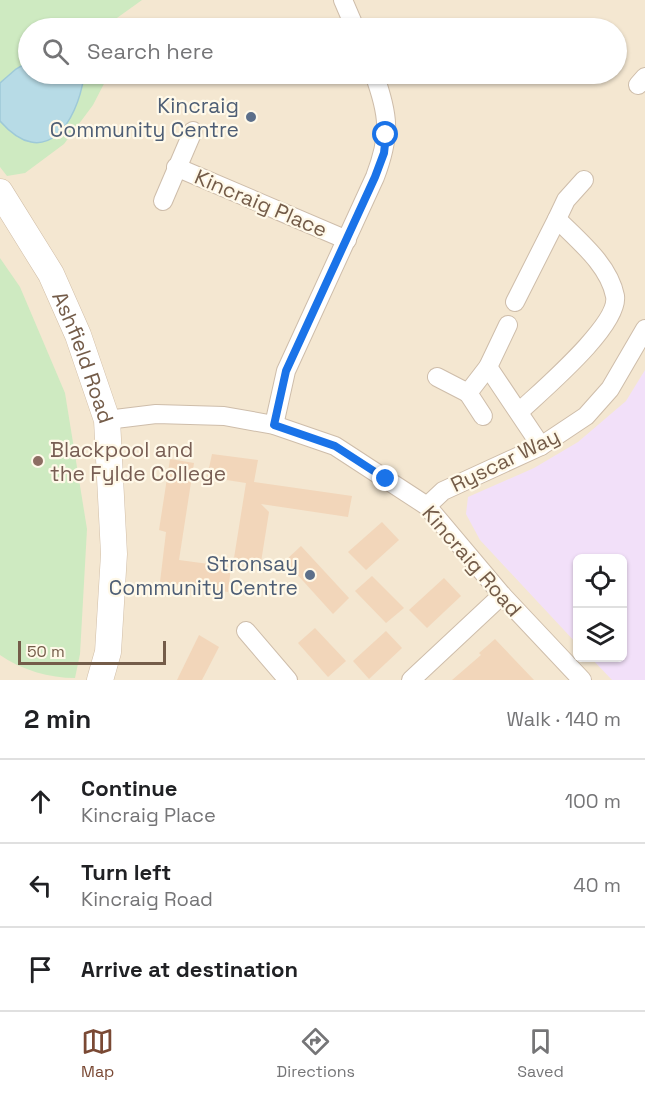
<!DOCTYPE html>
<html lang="en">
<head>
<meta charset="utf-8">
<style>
  :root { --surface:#fff; --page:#f2f2f2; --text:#202124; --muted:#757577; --line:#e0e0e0; --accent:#7a4934 }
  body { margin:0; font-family:"Space Grotesk",sans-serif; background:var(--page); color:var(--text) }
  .controls { position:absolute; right:18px; bottom:18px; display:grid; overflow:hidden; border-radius:9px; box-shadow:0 2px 4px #0004 }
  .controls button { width:54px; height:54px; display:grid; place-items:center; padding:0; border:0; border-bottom:2px solid var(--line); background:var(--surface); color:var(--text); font:30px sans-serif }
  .scale { position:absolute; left:18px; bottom:15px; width:148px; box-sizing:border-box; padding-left:6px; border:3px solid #745c49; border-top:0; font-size:16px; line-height:21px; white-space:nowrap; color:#745c49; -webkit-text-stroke:4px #fff9e9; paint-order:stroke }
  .stop { position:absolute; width:18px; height:18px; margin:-14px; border:4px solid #1a73e8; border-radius:50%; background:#fff }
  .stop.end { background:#1a73e8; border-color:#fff; box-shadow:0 2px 6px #0008 }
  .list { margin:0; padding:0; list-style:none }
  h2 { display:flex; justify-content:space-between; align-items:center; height:78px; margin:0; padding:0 24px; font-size:26px }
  h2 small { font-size:20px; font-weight:400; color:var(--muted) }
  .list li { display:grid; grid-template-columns:39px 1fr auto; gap:18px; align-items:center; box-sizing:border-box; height:84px; padding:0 24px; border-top:2px solid var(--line) }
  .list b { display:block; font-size:22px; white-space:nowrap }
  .list p { margin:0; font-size:20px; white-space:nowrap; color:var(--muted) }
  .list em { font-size:20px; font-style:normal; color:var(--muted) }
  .icon { flex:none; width:33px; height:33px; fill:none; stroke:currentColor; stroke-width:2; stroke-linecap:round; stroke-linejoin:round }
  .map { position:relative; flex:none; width:645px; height:680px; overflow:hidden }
  .search { position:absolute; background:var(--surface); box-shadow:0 2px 4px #0004; left:18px; right:18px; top:18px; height:66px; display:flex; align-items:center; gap:15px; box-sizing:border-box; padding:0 21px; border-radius:33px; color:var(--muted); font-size:22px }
  .sheet { height:330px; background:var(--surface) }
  nav { display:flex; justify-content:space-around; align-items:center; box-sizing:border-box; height:84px; border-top:2px solid var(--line); background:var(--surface); font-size:16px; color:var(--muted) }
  nav a { display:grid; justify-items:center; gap:3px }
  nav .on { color:var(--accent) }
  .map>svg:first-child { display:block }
</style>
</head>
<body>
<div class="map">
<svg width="645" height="680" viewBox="0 0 645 680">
  <rect width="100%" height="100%" fill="#fcf5e3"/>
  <path fill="#f4e7d1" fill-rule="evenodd" d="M0 0H645V680H0ZM28 28H616V74H28ZM578 558H622V658H578Z"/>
  <polygon fill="#f2e0f9" points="645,370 645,680 612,680 591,658 622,658 622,558 578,558 577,644 480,540 466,514 468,497 534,468 578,442 626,401"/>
  <g fill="#ceeac1">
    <polygon points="0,0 142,0 103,28 28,28 28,74 109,74 93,105 64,144 25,173 7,176 0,167"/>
    <path d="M0 258 20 287 65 393 87 529 80 654 75 678C50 678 21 670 0 655Z"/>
  </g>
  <path fill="#b7dbe6" stroke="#9ec9d8" stroke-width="1.5" d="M28 62V74H81L84 76C77 123 45 172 0 121V83L16 69Z"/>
  <g fill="#f2d6ba">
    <polygon points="212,454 258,460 254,482 352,496 348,517 261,504 269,512 261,562 234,558 246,483 207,477"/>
    <polygon points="170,459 194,463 179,560 231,567 228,592 160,582 166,532 159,530"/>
    <polygon points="382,522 399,540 366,570 348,552"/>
    <polygon points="301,546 349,598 333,614 285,561"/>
    <polygon points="372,576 404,608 386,623 355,591"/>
    <polygon points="444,578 461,596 427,628 409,610"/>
    <polygon points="315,628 346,661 328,677 298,643"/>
    <polygon points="386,631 402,648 369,679 353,661"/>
    <polygon points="199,635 219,647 202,680 177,680"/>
    <polygon points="495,639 534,680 452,680 481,655 479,653"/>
  </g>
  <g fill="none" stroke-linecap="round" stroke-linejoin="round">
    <defs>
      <g id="street">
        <polyline points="343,0 355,28"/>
        <polyline points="638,85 645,77"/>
        <polyline points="176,167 347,240"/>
        <polyline points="163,201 193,131"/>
        <polyline points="557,219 566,200 584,180"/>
        <path d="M515 302 557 219C579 241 609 265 615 296 620 325 541 391 519 412"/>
        <polyline points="488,367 541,446"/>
        <polyline points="437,377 468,393 488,367 508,325"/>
        <polyline points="468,393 483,416"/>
        <polyline points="107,420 156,414 224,416 274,425 335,446 427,506 502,595 582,680"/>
        <path d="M274 425 286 371 375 177C391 135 389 115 374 74"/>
        <polyline points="427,506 443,491 541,446 586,416 610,389 645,329"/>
        <polyline points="246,631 288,680"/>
        <polyline points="411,680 502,595"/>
      </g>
      <g id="secondary">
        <path id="s1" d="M0 192 51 274 78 335 107 420 114 554 108 652 100 680"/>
      </g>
    </defs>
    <use href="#street" stroke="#cebdaa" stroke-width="20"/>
    <use href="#secondary" stroke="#d1bea7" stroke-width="27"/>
    <use href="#street" stroke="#fff" stroke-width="18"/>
    <use href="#secondary" stroke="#fff" stroke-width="26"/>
  </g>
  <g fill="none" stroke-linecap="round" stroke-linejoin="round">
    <polyline stroke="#1a73e8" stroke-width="8" points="386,135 384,153 375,177 286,371 274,425 335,446 386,479"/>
  </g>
  <g fill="#5c6f8a" stroke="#fff9e9" stroke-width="2">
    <circle cx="251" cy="117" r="6"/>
    <circle cx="310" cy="575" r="6"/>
  </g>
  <circle fill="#8d6e63" stroke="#fff9e9" stroke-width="2" cx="38" cy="461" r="6"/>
  <g text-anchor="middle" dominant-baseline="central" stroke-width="4.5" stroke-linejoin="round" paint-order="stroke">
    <g font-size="21" fill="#4e5e75" stroke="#fff9e9" text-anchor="end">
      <text x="239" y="105">Kincraig<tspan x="239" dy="24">Community Centre</tspan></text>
      <text x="298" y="563">Stronsay<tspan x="298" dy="24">Community Centre</tspan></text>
    </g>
    <g font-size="21" fill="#745c49" stroke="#fff9e9">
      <text transform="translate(261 203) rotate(23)">Kincraig Place</text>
      <text stroke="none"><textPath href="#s1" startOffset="186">Ashfield Road</textPath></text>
      <text transform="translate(505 460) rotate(-26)">Ryscar Way</text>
      <text transform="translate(472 561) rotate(49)">Kincraig Road</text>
    </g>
    <g font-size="21" fill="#785e54" stroke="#fff9e9" text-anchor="start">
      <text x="50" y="449">Blackpool and<tspan x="50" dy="24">the Fylde College</tspan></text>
    </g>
  </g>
</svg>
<div class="controls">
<button><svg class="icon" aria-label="locate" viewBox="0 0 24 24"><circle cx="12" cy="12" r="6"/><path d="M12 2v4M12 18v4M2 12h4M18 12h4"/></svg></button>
<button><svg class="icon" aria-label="layers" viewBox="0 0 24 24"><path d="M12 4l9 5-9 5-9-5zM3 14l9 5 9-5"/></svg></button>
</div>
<div class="scale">50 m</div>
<div class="stop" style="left:386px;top:135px"></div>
<div class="stop end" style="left:386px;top:479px"></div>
<div class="search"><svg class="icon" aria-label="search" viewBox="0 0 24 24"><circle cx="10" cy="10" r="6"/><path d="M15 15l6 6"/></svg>Search here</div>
</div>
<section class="sheet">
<h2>2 min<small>Walk · 140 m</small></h2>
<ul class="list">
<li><svg class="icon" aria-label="ahead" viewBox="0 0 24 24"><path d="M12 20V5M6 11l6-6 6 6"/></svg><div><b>Continue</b><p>Kincraig Place</p></div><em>100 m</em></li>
<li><svg class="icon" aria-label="left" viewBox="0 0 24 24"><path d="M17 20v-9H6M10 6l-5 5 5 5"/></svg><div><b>Turn left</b><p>Kincraig Road</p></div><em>40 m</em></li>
<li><svg class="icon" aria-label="arrive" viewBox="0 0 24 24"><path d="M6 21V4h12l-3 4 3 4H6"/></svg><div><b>Arrive at destination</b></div></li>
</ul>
</section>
<nav>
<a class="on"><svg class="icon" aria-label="map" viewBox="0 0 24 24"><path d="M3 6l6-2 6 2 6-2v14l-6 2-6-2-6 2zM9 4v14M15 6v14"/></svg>Map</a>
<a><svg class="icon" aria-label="directions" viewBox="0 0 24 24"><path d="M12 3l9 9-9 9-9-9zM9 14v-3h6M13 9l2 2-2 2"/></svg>Directions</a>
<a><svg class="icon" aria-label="saved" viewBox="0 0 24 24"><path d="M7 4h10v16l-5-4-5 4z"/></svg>Saved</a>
</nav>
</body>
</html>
